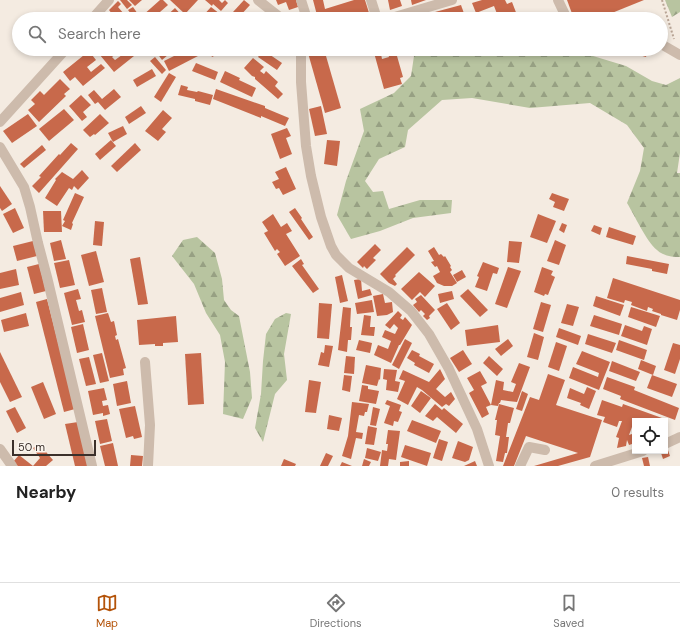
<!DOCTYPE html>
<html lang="en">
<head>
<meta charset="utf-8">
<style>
  :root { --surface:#fff; --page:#f6f6f6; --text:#222; --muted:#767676; --line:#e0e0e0; --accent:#b45309 }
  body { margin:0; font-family:"DM Sans",sans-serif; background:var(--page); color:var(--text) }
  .controls { position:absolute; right:12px; bottom:12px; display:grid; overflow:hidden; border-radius:0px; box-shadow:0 2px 6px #0003 }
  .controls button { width:36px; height:36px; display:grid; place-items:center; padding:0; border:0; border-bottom:1px solid var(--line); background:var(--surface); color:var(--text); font:20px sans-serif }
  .scale { position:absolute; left:12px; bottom:10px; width:84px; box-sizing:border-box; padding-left:4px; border:2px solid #3b302b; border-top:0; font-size:11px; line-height:14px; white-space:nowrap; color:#3b302b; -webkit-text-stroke:3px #fbf5ee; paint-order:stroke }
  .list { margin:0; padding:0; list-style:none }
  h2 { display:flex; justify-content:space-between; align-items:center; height:52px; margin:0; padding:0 16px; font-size:17px }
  h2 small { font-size:13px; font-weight:400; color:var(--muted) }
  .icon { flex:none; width:22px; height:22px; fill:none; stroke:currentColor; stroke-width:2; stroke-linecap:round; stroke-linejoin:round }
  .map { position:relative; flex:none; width:680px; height:466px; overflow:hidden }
  .search { position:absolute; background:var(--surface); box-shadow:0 2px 6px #0003; left:12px; right:12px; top:12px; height:44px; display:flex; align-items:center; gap:10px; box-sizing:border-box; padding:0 14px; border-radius:22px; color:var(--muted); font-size:15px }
  .sheet { height:116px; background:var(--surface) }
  nav { display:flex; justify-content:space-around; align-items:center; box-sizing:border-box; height:56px; border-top:1px solid var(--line); background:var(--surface); font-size:11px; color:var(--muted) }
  nav a { display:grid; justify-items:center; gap:2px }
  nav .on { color:var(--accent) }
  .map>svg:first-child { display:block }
</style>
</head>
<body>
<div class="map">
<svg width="680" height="466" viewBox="0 0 680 466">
  <defs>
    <pattern id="forest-firs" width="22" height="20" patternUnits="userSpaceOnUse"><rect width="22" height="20" fill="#b8c4a0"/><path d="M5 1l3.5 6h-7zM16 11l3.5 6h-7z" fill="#97a083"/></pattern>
  </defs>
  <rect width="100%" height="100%" fill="#f4ebe1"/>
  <g fill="url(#forest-firs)">
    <polygon points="665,0 680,0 680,12 672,17"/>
    <path d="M444 49H570L626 66 652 81 666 85 680 78V153L677 173H680V257C672 257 663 256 657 250 646 241 635 216 627 203L640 171 644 148 627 125 590 103 530 108 472 98 442 100 408 130 405 147 379 159 365 181 373 192 383 191 389 209 420 200H452L451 213 413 218 380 231 351 239 337 215 346 181 364 131 360 109 394 93 411 76 414 56Z"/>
    <polygon points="197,237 215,253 222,279 224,300 231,310 239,316 250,372 252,398 243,419 223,414 225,362 220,335 206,313 194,284 172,256 183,240"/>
    <polygon points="286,313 291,314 284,354 287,380 275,394 263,442 255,428 261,394 263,361 266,334 275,319"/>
  </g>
  <g fill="#c8694b">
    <polygon points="120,0 127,0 132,5 127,9"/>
    <polygon points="129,0 142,0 135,6"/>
    <polygon points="160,0 163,0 168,5 152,19 145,19 142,16"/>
    <polygon points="170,0 198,0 185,14"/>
    <polygon points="205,0 219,0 222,3 225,0 228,3 221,11 213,4 212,6"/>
    <polygon points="244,0 250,5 239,17 233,12"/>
    <polygon points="276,0 296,0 298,7 289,10 286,2 278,5"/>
    <polygon points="313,0 323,0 325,9 354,0 365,0 370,16 360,19 318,19"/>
    <polygon points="388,0 400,0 402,6 390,10"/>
    <polygon points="411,0 426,0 412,5"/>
    <polygon points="482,0 505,0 507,4 512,2 517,15 511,17 512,19 499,19 494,6 476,13 472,3"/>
    <polygon points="567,0 644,0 597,19 574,19"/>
    <polygon points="118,1 121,4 118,7 124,14 119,19 116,19 109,10"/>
    <polygon points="461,5 466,19 437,19 435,12"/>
    <polygon points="133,7 140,17 137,19 124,19 131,14 128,10"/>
    <polygon points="211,7 220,14 222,12 230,19 200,19"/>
    <polygon points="175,8 183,17 181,19 163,19"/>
    <polygon points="95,49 122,49 112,57 115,60 129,50 134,56 114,72"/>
    <polygon points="162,49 175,49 162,60 157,53"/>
    <polygon points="188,49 195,49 198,56 169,71 164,61"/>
    <polygon points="197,49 217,49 213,57"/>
    <polygon points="225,49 242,49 242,50 237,56 235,54 233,56"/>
    <polygon points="324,49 341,108 325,113 308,53"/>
    <polygon points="373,49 380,49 382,59 389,57 387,49 395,49 403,77 400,78 402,84 384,89"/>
    <polygon points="610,49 648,49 646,57 621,50 620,55 609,51"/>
    <polygon points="263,50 282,63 277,70 258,57"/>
    <polygon points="89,51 96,60 87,67 91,72 101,64 105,68 83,86 75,77 70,81 63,72"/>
    <polygon points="155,57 166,70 162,74 150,61"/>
    <polygon points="253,58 264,67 260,71 264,74 266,71 278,82 275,86 283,94 278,99 255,79 255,77 252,76 244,68"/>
    <polygon points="196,63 218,72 215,80 192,71"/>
    <polygon points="152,69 156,76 137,87 133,80"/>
    <polygon points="225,71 240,78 239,80 256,88 252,97 220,82"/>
    <polygon points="169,73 176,77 161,102 154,97"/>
    <polygon points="60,79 70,89 64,94 66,96 39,122 28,110 35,104 31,100 40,91 44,95"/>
    <polygon points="181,85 188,87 187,90 197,92 198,91 213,95 210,105 195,101 195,99 178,95"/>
    <polygon points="114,89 121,97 105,110 98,102 95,104 88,95 94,90 102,99"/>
    <polygon points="216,89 265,106 265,108 289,118 285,126 261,116 261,118 213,99"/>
    <polygon points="81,95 91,105 83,112 87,117 82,121 69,106"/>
    <polygon points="141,106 146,113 129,124 125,117"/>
    <polygon points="321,106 327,134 315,136 309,109"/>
    <polygon points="64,109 74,120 49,141 39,129"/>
    <polygon points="163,110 172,118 162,129 166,132 158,141 145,131"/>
    <polygon points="28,114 37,126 12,143 3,131"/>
    <polygon points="100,114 109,123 95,135 94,134 90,137 83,130"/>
    <polygon points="123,126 127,134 113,142 108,133"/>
    <polygon points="287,128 291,136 286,138 292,154 280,159 271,134"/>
    <polygon points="111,140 116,146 100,160 95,154"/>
    <polygon points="327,140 340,141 337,166 324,164"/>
    <polygon points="71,143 78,149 39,193 32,186 41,177 39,176 59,154 60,155"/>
    <polygon points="135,143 141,150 117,172 111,166"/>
    <polygon points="42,145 46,150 24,168 20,164"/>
    <polygon points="286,167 296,189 283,195 279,188 276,189 272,182 279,179 275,172"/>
    <polygon points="82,170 89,178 78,190 74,186 72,190 69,188 57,206 45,198 56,180 55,179 62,172 73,179"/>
    <polygon points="0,186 12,204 2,211 0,208"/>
    <polygon points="75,193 84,197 72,223 73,224 71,230 62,226 65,221 63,220"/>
    <polygon points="552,193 569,199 564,211 553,207 555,202 549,199"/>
    <polygon points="15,208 24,228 13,233 3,214"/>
    <polygon points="295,208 302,218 301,219 313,237 309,240 289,212"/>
    <polygon points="43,211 61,211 62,232 44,232"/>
    <polygon points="273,214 281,227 287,223 292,231 286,234 300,256 285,266 277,254 280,252 277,249 275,251 264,233 268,231 262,222"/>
    <polygon points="538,214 556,221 547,243 530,237"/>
    <polygon points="95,221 104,222 102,246 93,245"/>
    <polygon points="562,223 567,225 564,233 559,230"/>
    <polygon points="594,225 602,228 600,235 591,231"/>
    <polygon points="609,227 636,236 633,245 606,237"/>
    <polygon points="61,240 66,259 54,261 50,243"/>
    <polygon points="555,240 566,245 559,265 547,261"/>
    <polygon points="33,241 37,256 17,261 13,246"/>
    <polygon points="509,241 522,242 519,263 507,262"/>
    <polygon points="375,244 381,250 373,258 376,260 367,269 364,266 363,268 357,262"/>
    <polygon points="407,247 415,255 395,275 396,276 393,279 397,284 395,286 389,283 380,274"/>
    <polygon points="434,247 439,255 441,254 444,257 445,256 451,266 450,267 452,270 450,272 457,283 452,286 444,286 437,283 433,276 440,272 437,266 435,267 431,262 434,261 428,251"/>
    <polygon points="96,251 104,282 89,286 81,255"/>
    <polygon points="627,256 669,264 667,274 652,271 652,269 626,264"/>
    <polygon points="140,257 148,304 138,305 130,259"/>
    <polygon points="301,259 304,264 302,265 319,289 313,293 292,266"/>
    <polygon points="69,260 75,285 60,288 54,263"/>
    <polygon points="483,262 499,268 497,274 493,273 487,291 475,287 479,277 477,276"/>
    <polygon points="39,264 46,291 34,294 27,267"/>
    <polygon points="508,267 521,271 507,308 495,304"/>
    <polygon points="542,267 553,271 551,275 555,277 548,295 545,294 544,296 534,292"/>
    <polygon points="16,269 19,285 0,289 0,273"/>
    <polygon points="462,270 466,277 457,282 453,275"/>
    <polygon points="419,272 435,286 425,297 420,292 412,300 401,289"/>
    <polygon points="342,275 348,301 340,303 335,277"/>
    <polygon points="613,278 680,300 680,310 677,320 661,315 661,314 652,311 653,309 648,307 647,311 631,305 632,302 625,300 624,303 607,298"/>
    <polygon points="361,279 362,291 370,289 372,295 358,299 354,280"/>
    <polygon points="102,288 107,312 96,314 91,290"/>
    <polygon points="78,289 81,299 76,300 79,311 82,310 85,322 72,325 64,293"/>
    <polygon points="468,289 488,310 480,317 460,296"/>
    <polygon points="452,291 454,299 440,303 438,294"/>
    <polygon points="21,292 24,305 0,312 0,298"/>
    <polygon points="383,294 385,303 392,302 393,312 387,315 377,316 373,296"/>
    <polygon points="421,295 435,310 429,316 430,318 427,320 423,316 425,314 421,310 419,312 413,305 417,302 415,299"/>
    <polygon points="596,296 624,305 620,316 593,306"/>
    <polygon points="47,299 75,409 64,412 36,302"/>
    <polygon points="372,300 374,312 357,314 355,303"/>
    <polygon points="541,302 551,305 543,332 533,329"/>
    <polygon points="319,303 332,304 329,339 317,338"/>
    <polygon points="447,303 460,323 451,330 437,309"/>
    <polygon points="567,304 579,307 573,326 561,323"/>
    <polygon points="343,307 351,308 350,327 352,327 351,340 348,340 347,352 338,350"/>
    <polygon points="631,307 660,316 656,327 628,317"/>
    <polygon points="398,311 402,315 400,318 403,320 405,317 412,325 400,345 399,345 391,363 374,355 378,345 388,349 391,341 382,337 385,330 395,334 398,328 394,324 390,329 385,325"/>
    <polygon points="26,313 29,326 4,332 1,320"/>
    <polygon points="108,313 111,322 114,321 117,335 115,336 116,340 118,339 126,368 123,369 124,375 110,378 95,316"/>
    <polygon points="364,315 371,316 370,327 375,327 374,336 361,335"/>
    <polygon points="594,315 622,324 619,335 590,326"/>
    <polygon points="176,316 178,342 163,343 163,346 155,346 155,344 139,345 137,320"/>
    <polygon points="83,324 89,350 77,353 71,327"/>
    <polygon points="498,325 500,342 467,346 465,330"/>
    <polygon points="625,325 642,331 644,326 652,329 647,345 621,336"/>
    <polygon points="559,328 581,336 578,345 556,337"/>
    <polygon points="534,333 544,337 538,360 527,357"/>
    <polygon points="588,334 616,343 612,353 585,344"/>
    <polygon points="405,339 412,343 399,369 392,365"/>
    <polygon points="508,339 513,346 501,356 495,349"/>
    <polygon points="359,340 372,343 370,353 356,350"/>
    <polygon points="619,340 647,350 644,360 616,350"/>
    <polygon points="556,342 567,346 559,371 548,367"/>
    <polygon points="673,343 680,345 680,359 675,374 664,370"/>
    <polygon points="325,345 333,346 329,367 318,365 321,352 324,353"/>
    <polygon points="412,350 420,354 419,356 434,364 429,373 414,365 415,363 407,358"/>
    <polygon points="463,350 472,364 459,372 450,358"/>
    <polygon points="582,351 610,362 599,390 569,378 573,367 598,377 599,373 576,364"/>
    <polygon points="0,352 22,397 10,402 0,382"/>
    <polygon points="102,353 109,381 100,383 93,355"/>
    <polygon points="201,353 204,404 188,405 185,354"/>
    <polygon points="346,356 355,357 354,374 344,373"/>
    <polygon points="489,356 503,369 497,376 483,363"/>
    <polygon points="89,357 96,384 86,386 79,359"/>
    <polygon points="641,360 656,366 653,375 638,369"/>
    <polygon points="612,361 640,372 636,381 609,371"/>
    <polygon points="519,363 530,367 517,402 501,400 500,403 499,403 498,406 491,405 496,380 504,382 503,390 513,392 516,384 511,382"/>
    <polygon points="366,365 381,368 380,380 379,379 377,386 362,383"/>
    <polygon points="384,369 397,370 395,381 400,382 398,392 386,390 387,380 383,379"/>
    <polygon points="440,369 445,379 436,389 445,397 451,392 455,399 449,406 446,404 442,407 422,390 417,387 408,405 397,399 405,381 399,379 403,370 429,382"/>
    <polygon points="480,371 487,383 481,386 491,405 486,407 489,414 482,418 469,393 474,390 467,378"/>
    <polygon points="548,374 565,380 556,405 602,420 590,457 558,466 534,466 578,453 526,436 514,466 503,466 530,397 539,400"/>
    <polygon points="344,375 352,376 350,392 342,390"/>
    <polygon points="652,375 677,384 672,397 647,388"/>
    <polygon points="607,377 635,387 634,390 679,408 675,420 620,399 621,396 603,389"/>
    <polygon points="309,380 321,382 316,413 305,412"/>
    <polygon points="127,381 131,403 117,406 113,384"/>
    <polygon points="43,382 56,414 44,419 31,387"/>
    <polygon points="362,385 368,386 368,389 379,391 376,404 359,401"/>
    <polygon points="587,387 596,391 589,409 580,405 581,403 567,398 570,388 584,394"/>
    <polygon points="104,388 107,400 102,401 103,406 108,405 110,414 103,416 103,413 93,415 88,391"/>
    <polygon points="421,391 431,398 420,413 411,406"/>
    <polygon points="522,391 528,394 522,411 516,409"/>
    <polygon points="387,400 401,405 399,411 402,412 398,422 394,421 393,426 384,423 390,406 385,404"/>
    <polygon points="602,400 622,407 623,404 662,418 661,421 635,421 635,428 632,427 629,435 635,433 635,443 629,445 627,440 626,446 617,448 619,438 616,437 622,421 619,421 617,427 603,422 605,417 597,415"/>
    <polygon points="352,402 369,404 367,412 365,412 364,416 359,415 356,432 363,433 362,439 356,438 351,459 342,456 348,436"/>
    <polygon points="435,404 442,410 444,408 463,424 456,433 437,417 433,421 425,416"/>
    <polygon points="499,404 514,408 510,423 508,423 506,437 509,437 507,453 505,453 503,462 496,461 500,436 495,435 497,420 495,420"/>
    <polygon points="135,406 142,437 134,439 133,436 126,438 119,409"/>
    <polygon points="15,407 26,428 17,433 6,411"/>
    <polygon points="373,407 380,409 376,426 370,425"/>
    <polygon points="329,415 342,418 339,431 327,429"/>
    <polygon points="107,419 112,441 100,444 95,421"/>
    <polygon points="412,420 441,431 436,443 407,431"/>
    <polygon points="78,422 88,466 75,466 65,424"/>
    <polygon points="368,426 377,428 374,445 365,444"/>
    <polygon points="388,430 400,431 396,460 389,459 388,466 380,466 382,450 387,451 388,444 386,444"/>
    <polygon points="439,439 448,442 442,461 433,458"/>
    <polygon points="458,441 473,447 469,460 465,462 452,458"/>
    <polygon points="113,443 118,466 105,466 100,446"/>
    <polygon points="39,444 53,460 46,466 33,466 40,458 33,448"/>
    <polygon points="405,445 431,453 427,466 401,457"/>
    <polygon points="367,448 381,452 378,461 365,458"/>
    <polygon points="668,450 670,456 663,459 661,453"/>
    <polygon points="326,453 333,456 328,466 320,466"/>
    <polygon points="19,455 33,466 18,466 13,462"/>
    <polygon points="131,455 143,456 142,466 130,466"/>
    <polygon points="648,457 650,466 644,466 642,458"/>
    <polygon points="284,459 296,464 295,466 281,466"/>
    <polygon points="364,459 371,462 369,466 362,466"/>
    <polygon points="409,461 409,466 400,466 400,462"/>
    <polygon points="475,461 477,466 464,466"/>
    <polygon points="342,462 352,466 340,466"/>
  </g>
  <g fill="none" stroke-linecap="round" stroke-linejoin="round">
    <polyline stroke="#b9a596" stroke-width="2" stroke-dasharray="2 2" stroke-linecap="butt" points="662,0 674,39"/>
    <g stroke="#cdbbac" stroke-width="10">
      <polyline points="258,0 282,19"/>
      <polyline points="301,0 307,19"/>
      <polyline points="371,0 377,19"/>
      <polyline points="558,0 567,19"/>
      <polyline points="92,19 109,0"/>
      <polyline points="388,19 452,0"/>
      <polyline points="661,44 680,55"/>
      <polyline points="301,49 301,82 306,146 311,176 321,217 331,246 336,255 349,268 389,292 411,311 429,334 449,369 477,429 489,466"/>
      <polyline points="0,122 66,49"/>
      <polyline points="0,147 24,187 30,207 38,243 47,277 92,466"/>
      <polyline points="145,362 150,425 148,466"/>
      <polyline points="665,444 680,437"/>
      <polyline points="0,449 12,466"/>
      <polyline points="520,466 529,447 545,450"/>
      <polyline points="595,466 643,451"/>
    </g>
  </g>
</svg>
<div class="controls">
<button><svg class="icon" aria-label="locate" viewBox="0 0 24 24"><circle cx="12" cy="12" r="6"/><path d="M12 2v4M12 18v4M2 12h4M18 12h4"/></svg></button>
</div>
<div class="scale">50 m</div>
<div class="search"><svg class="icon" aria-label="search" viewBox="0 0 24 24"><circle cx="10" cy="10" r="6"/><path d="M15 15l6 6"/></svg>Search here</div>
</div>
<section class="sheet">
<h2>Nearby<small>0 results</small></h2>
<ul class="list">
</ul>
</section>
<nav>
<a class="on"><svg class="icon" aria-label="map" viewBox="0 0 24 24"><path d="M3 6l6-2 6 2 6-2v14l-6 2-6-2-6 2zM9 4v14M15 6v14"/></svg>Map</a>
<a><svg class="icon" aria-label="directions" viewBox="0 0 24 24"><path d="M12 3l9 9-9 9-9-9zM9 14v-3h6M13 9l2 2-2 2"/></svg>Directions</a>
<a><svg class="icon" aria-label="saved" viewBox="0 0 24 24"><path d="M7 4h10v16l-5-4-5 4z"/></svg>Saved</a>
</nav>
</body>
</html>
